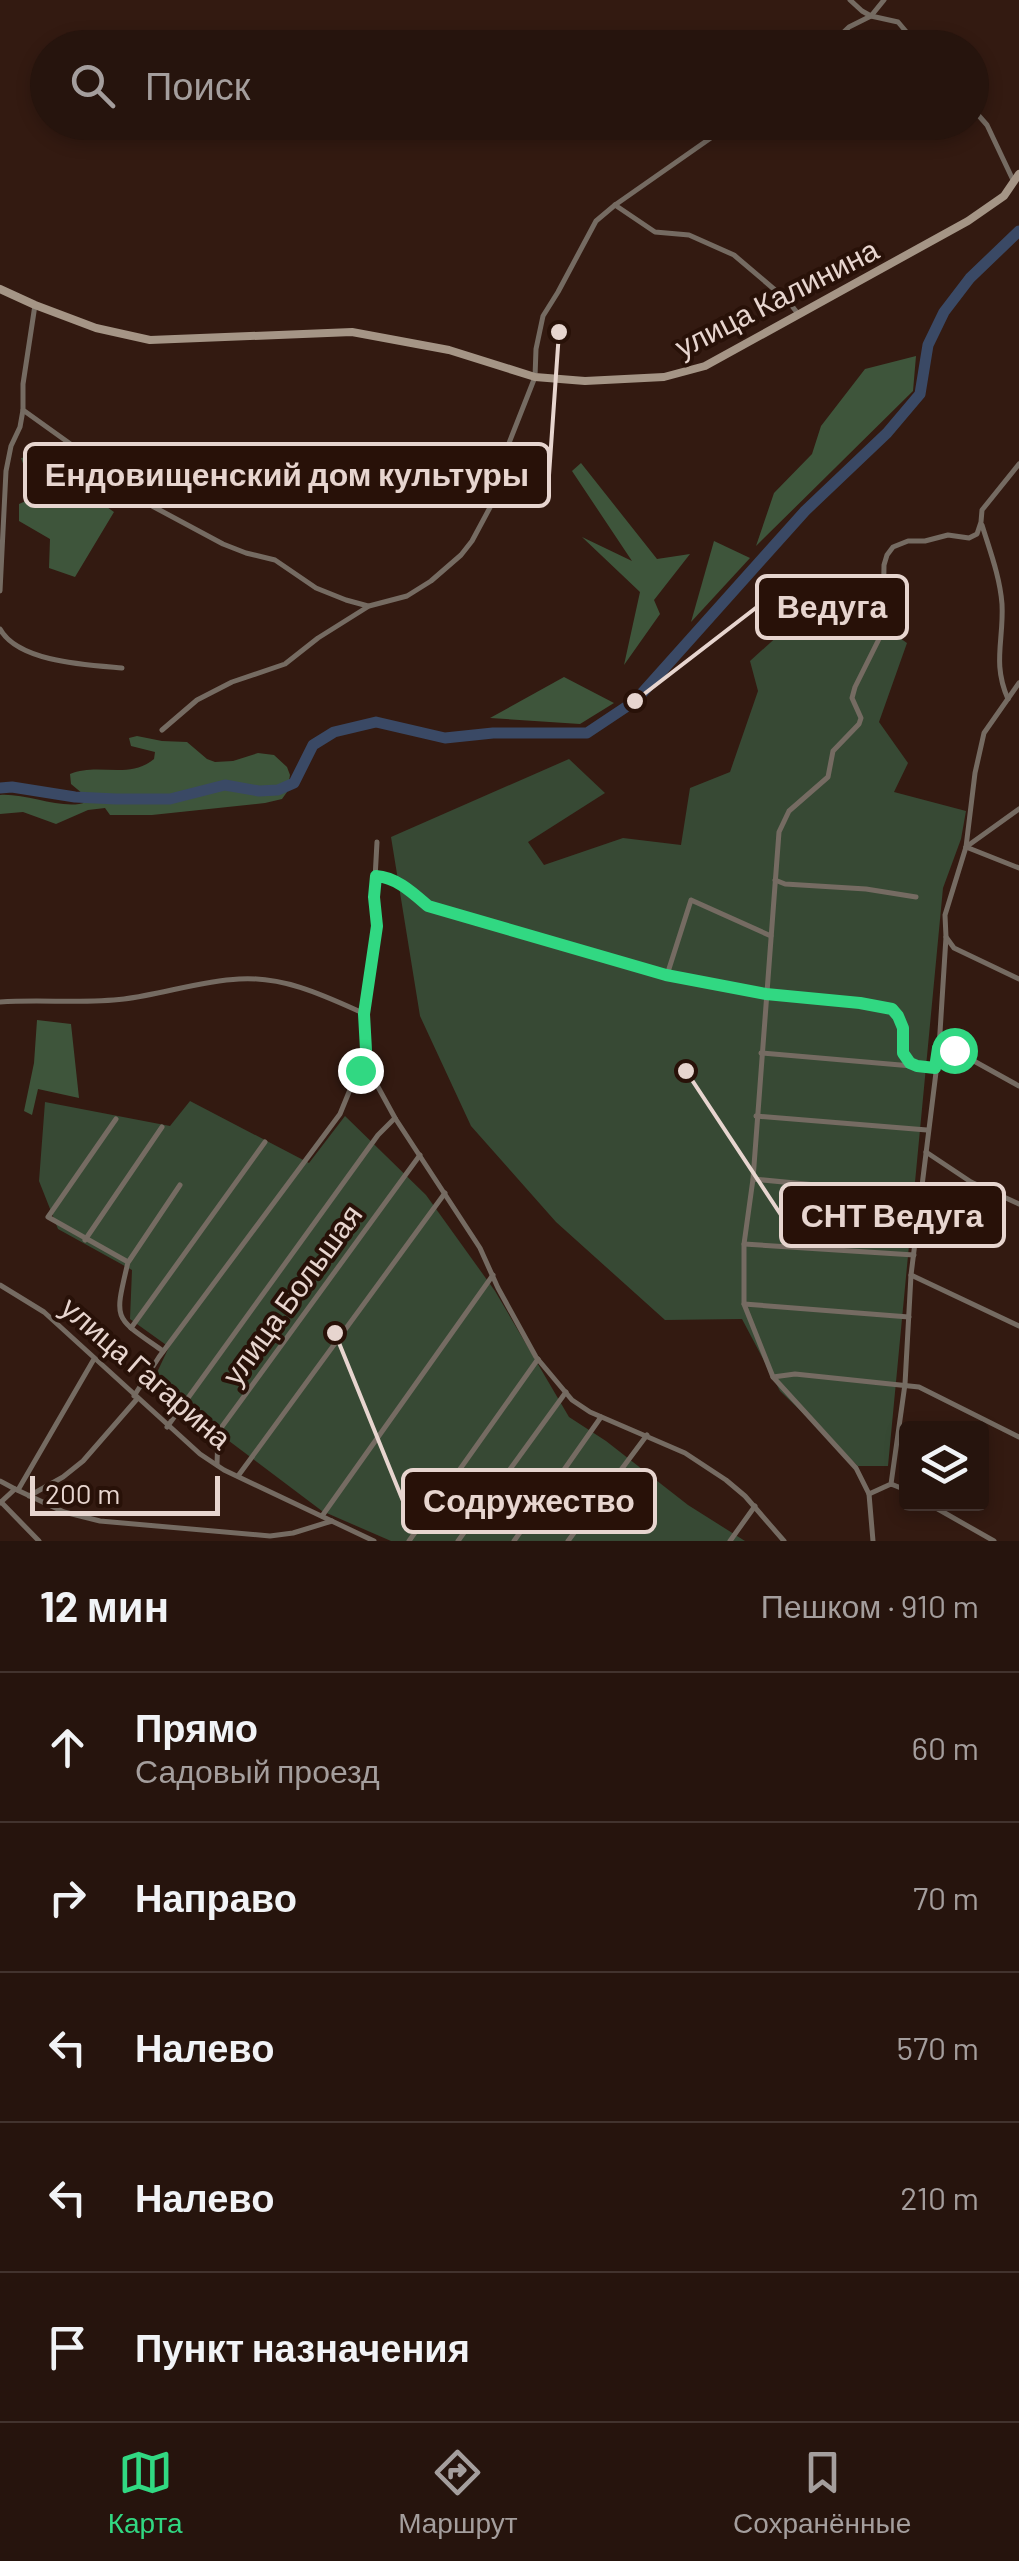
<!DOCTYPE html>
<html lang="ru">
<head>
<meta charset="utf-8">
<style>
  :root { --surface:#26140d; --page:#32211b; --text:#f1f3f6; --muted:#a49e9d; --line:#42332e; --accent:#31d882 }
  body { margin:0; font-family:Barlow,sans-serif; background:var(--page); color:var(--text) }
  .controls { position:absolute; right:30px; bottom:30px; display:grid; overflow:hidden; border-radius:10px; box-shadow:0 5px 15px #0003 }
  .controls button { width:90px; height:90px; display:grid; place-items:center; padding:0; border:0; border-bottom:2px solid var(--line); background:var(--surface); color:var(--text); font:50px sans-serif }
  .scale { position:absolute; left:30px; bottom:25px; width:190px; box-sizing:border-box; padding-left:10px; border:5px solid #e7d5cf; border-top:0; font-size:28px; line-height:35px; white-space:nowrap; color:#e7d5cf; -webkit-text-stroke:8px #281108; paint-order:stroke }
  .stop { position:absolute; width:30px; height:30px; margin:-22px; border:8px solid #31d882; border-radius:50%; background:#fff }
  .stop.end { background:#31d882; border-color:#fff; box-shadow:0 2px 10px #0008 }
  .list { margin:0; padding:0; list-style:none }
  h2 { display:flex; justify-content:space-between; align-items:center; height:130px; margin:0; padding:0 40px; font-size:42px }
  h2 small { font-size:32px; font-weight:400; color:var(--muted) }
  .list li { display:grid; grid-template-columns:65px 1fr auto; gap:30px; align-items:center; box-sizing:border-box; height:150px; padding:0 40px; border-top:2px solid var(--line) }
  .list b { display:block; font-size:38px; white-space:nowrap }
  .list p { margin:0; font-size:32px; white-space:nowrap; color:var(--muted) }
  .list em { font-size:32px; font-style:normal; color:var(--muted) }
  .icon { flex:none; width:55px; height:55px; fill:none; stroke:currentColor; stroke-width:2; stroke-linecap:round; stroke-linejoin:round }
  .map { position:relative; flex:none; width:1019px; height:1541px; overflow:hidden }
  .search { position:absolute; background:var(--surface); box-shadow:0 5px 15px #0003; left:30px; right:30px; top:30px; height:110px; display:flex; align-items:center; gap:25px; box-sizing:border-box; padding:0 35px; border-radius:55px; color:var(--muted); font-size:38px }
  .sheet { height:880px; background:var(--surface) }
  nav { display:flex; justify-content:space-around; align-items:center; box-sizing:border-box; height:140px; border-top:2px solid var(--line); background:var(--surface); font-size:28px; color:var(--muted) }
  nav a { display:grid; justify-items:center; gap:5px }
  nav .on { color:var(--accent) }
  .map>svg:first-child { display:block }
</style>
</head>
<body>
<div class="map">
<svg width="1019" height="1541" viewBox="0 0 1019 1541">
  <rect width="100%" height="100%" fill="#331a11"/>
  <g fill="#374934">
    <polygon points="813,604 867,615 907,643 879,722 908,763 894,792 966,811 961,839 943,888 888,1466 858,1466 780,1391 742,1319 665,1320 556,1222 471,1126 420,1016 391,837 569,759 605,793 528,842 544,865 623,838 681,845 690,788 730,772 758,691 750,661"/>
    <polygon points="190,1101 309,1163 345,1116 426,1195 495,1291 569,1417 606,1441 688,1505 745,1541 391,1541 322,1511 152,1383 169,1347 130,1319 132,1270 58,1229 39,1181 45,1102 170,1126"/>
  </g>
  <g fill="#3e553b">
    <polygon points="916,356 913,391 756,546 774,493 812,454 821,426 865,369"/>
    <polygon points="34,456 114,512 75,577 49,568 50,539 19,521 19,504 35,497 21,458"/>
    <polygon points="581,463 657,559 690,554 654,600 660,614 624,665 640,592 582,537 632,561 572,471"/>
    <polygon points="714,541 750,558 691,622"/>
    <polygon points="564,677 614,703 580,724 490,718"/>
    <path d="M137 736 162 741 187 742 207 759 215 762 233 761 258 753 274 755 287 767 290 775 287 792 282 799 265 803 152 815H110L105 808 88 810 56 824 23 812 0 814V795C26 793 65 811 86 802L83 794 71 784 70 774C98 762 129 780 154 759L155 752 131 746 129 738Z"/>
    <polygon points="37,1020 71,1024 79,1098 38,1089 32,1115 24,1111 34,1063"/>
  </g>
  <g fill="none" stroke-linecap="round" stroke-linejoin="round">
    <polyline stroke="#3a4965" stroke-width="11" points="0,788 12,787 75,797 116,799 170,799 225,785 259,791 278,790 294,783 313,745 334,732 376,722 445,738 493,733 587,733 635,701 805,511 887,433 920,394 928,345 944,312 970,278 1019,231"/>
    <g stroke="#756b62" stroke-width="5">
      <polyline points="850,0 862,11 871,16 884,0"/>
      <polyline points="827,48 849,27 871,16 898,22 920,48"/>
      <polyline points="972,108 987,125 1013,180"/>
      <polyline points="615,205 655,232 689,235 734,255 788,301 799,315"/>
      <polyline points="35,305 23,384 23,410 97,463 128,491 154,507 223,544 246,553 275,560 316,588 346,600 368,606"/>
      <path d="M982 525C990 551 1000 577 1002 604 1004 640 992 663 1008 699"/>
      <polyline points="0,591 6,471 11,446 20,427 23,410"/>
      <path d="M0 629C18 662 87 665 122 668"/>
      <polyline points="162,730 197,700 232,682 285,664 318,638 369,606 407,596 431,581 461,555 472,541 494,500 496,476 535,377 536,349 543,316 558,292 596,221 615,205 725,128 736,122"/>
      <polyline points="377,842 374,897 377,927 365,1014 365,1045 372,1076 395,1118 480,1248 498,1288 536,1357 572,1400 590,1412 685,1453 726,1480 745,1496 784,1541"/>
      <polyline points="966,847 1019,809"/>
      <polyline points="966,847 1019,868"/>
      <path d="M376 876C396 877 413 893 428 906L667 975 691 900 771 936"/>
      <polyline points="775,880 785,884 866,889 916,897"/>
      <polyline points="946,937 954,948 1019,979"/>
      <path d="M667 975 766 994 892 1009C907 1025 898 1046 910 1063L935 1068"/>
      <path d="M0 1002C41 999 83 1004 124 999 163 994 200 981 239 979 284 976 325 996 365 1014"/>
      <polyline points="939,1048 954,1050 1019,1086"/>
      <polyline points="761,1053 912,1066"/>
      <polyline points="756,1116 927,1130"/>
      <path d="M116 1119 48 1217 128 1262C114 1322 113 1316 163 1351"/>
      <polyline points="926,1152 971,1182 1019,1204"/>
      <polyline points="753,1179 919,1195"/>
      <polyline points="85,1240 162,1127"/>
      <polyline points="744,1244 914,1255"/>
      <polyline points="129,1261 180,1185"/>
      <polyline points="911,1275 1019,1326"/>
      <polyline points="0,1285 44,1312 200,1454 224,1470 374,1541"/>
      <polyline points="744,1304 909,1317"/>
      <polyline points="131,1328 265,1142"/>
      <polyline points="773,1377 795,1374 919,1387 1019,1437"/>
      <polyline points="134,1396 159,1357 340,1114 365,1053"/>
      <polyline points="167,1427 378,1135 395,1118"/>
      <polyline points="217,1465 218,1432 420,1155"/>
      <polyline points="238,1476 445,1193"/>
      <polyline points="0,1481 15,1489 0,1503"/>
      <polyline points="891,1484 906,1490"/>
      <polyline points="15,1489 64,1512 100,1521 270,1536 293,1533 332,1521"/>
      <polyline points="18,1490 94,1359"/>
      <polyline points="869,1494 891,1484 905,1384 911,1275 939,1048 946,937 945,915 966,847 975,773 984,733 1019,683"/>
      <polyline points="29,1496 63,1477 83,1461 137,1399"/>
      <polyline points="1,1502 39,1541"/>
      <polyline points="929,1504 994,1541"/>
      <polyline points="322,1516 493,1275"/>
      <polyline points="409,1541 538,1359"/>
      <polyline points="458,1541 566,1392"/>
      <polyline points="514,1541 601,1417"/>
      <polyline points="568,1541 647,1435"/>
      <polyline points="730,1541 755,1506"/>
      <polyline points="873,1541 869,1494 856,1468 773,1377 744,1304 744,1244 753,1179 779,832 789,811 828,777 833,751 859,724 861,718 852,698 855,687 883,631 884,565 887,555 893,547 908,541 925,541 948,535 969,538 977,534 981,522 982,510 1019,464"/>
    </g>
    <polyline stroke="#a59586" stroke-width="8" points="0,289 35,305 96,328 150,340 352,332 449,350 535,377 585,381 664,377 705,366 968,221 1004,196 1019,174"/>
  </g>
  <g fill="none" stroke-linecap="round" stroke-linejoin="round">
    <path stroke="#31d882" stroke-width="12" d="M360 1070 366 1050 364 1014 377 926 374 897 376 876C396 877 413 893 428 906L666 975 766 994 860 1003 892 1009 898 1016 903 1028V1053L910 1063 917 1066 935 1068 938 1048 954 1050"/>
  </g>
  <g text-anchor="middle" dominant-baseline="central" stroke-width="8" stroke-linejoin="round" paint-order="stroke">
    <g font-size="30" fill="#e7d5cf" stroke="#281108">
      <text transform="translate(776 297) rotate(-27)">улица Калинина</text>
      <text transform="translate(291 1294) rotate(-54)">улица Большая</text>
      <text transform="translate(147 1372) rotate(41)">улица Гагарина</text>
    </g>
  </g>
  <path fill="none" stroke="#e7d5cf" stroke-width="4" d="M559 332L549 475M635 701L757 607M686 1071L781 1215M335 1333L403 1501"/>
  <g fill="#e7d5cf" stroke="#281108" stroke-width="4">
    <circle cx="559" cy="332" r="10"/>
    <circle cx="635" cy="701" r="10"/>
    <circle cx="686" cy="1071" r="10"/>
    <circle cx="335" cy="1333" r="10"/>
  </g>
  <g fill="#281108" stroke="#e7d5cf" stroke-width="4">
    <rect x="25" y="444" width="524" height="62" rx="10"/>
    <rect x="757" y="576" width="150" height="62" rx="10"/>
    <rect x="781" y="1184" width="223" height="62" rx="10"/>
    <rect x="403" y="1470" width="252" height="62" rx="10"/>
  </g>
  <g font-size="32" text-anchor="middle" font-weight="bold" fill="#e7d5cf">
    <text x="287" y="486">Ендовищенский дом культуры</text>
    <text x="832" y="618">Ведуга</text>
    <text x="892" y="1227">СНТ Ведуга</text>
    <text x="529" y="1512">Содружество</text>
  </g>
</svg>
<div class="controls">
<button><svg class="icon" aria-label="layers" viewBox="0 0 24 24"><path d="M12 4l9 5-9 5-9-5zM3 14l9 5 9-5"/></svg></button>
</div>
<div class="scale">200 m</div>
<div class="stop" style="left:954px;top:1050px"></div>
<div class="stop end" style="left:360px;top:1070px"></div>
<div class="search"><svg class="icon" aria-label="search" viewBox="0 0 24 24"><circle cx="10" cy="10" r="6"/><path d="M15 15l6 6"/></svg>Поиск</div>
</div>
<section class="sheet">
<h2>12 мин<small>Пешком · 910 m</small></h2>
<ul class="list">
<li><svg class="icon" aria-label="ahead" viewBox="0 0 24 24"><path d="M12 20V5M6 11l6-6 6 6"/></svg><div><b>Прямо</b><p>Садовый проезд</p></div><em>60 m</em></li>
<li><svg class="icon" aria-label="right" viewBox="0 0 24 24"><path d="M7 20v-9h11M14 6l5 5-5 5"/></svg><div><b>Направо</b></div><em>70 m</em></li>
<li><svg class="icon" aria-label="left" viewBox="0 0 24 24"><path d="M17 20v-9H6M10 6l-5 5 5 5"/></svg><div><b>Налево</b></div><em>570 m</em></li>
<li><svg class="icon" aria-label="left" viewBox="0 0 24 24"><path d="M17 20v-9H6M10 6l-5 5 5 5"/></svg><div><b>Налево</b></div><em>210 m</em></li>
<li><svg class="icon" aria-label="arrive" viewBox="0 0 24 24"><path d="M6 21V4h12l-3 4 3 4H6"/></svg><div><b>Пункт назначения</b></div></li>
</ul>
</section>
<nav>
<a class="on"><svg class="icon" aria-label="map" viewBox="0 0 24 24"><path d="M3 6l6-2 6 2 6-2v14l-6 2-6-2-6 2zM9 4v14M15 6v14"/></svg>Карта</a>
<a><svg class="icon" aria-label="directions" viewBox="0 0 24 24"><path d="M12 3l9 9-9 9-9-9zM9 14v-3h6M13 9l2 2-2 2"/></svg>Маршрут</a>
<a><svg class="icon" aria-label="saved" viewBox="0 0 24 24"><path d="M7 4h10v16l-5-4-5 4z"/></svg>Сохранённые</a>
</nav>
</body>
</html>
